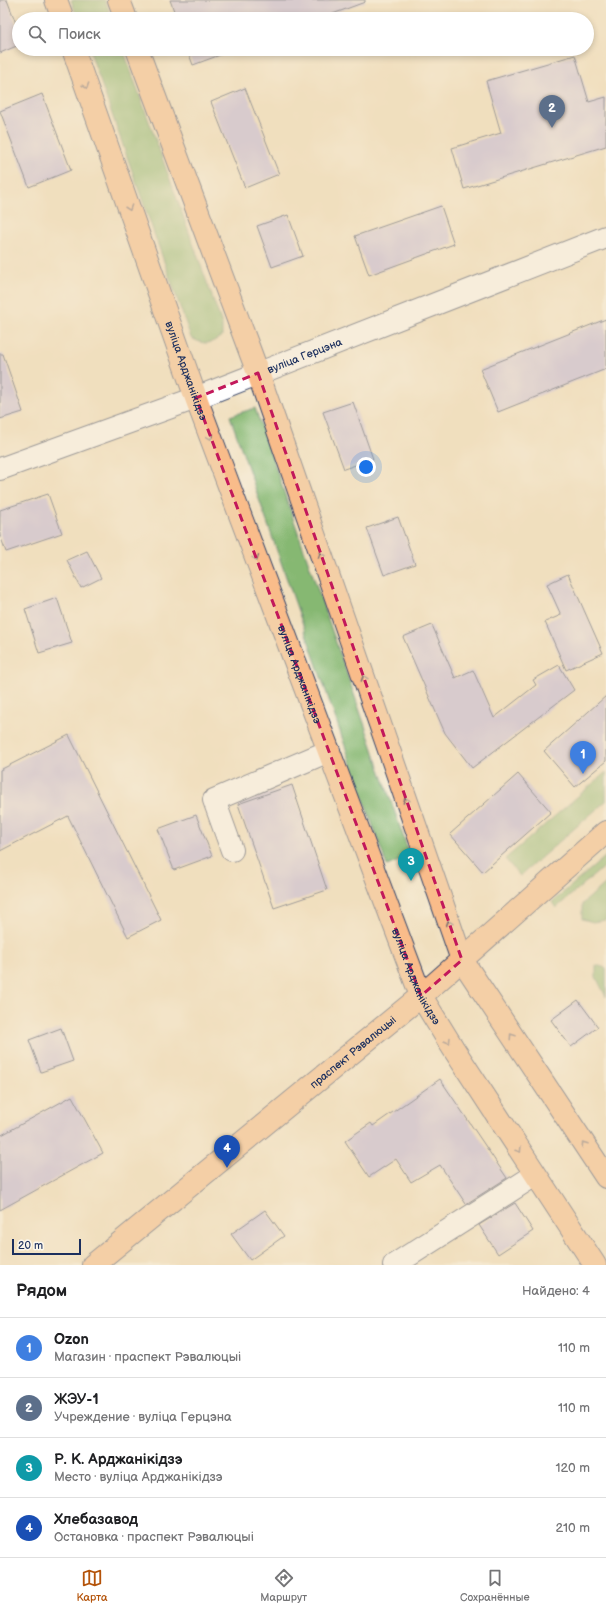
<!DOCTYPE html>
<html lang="ru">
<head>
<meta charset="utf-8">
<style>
  :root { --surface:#fff; --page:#f6f6f6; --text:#202124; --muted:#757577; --line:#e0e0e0; --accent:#b45309 }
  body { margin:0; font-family:"Balsamiq Sans",sans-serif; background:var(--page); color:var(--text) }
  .scale { position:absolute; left:12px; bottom:10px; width:69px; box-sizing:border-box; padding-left:4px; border:2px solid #1b2f5e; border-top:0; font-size:11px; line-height:14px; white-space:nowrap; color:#1b2f5e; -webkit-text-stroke:3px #fbf7ec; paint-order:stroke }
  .you { position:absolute; left:366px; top:467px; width:14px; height:14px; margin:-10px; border:3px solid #fff; border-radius:50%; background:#1a73e8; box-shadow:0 0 0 6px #1a73e833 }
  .badge { display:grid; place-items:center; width:26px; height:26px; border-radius:50%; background:var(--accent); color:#fff; font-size:13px; font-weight:700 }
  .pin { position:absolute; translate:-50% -33px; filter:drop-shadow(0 1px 2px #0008) }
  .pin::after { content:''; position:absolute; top:21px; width:14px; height:12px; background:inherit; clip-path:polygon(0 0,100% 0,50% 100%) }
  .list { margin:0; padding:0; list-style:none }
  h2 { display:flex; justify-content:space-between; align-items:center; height:52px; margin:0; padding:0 16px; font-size:17px }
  h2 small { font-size:13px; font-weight:400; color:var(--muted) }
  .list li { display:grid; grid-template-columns:26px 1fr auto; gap:12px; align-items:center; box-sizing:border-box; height:60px; padding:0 16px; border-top:1px solid var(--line) }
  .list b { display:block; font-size:15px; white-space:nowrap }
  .list p { margin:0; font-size:13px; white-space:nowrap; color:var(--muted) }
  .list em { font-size:13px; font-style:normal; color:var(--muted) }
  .icon { flex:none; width:22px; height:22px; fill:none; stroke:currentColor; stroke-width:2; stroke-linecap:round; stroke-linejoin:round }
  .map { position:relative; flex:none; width:606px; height:1265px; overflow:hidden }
  .search { position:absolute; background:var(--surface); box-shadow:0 2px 6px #0003; left:12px; right:12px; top:12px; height:44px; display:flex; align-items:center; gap:10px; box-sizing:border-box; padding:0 14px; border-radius:22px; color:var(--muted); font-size:15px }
  .sheet { height:292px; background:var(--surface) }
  nav { display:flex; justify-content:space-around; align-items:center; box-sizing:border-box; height:56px; border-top:1px solid var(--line); background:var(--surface); font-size:11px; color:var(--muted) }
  nav a { display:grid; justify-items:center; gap:2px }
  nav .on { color:var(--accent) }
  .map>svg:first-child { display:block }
</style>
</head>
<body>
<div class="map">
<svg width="606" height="1265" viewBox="0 0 606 1265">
  <rect width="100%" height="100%" fill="#fbf7ec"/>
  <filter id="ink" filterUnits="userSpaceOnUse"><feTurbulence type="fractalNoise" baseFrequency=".025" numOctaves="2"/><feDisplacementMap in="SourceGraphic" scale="8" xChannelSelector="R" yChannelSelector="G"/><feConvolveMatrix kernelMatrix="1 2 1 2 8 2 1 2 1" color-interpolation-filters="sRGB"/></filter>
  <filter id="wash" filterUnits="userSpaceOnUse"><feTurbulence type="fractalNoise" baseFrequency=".012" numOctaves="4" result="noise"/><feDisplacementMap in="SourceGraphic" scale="16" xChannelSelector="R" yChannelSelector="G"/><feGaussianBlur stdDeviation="0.9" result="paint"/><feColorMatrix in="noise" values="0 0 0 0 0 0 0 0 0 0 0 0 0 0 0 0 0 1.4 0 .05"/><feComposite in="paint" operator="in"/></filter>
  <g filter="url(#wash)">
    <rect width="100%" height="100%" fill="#f0dfbe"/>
    <g fill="#86b872" stroke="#507468">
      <polygon points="71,0 105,0 112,19 78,19"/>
      <path d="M89 49H123L222 324V336C209 345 205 345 191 338Z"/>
      <polygon points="255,408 410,856 387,866 230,416"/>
      <polygon points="606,772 606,801 520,876 505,859"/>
      <polygon points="606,856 606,865 556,908 552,902"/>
      <polygon points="606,883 606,920 593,922 582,919 582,904"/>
      <polygon points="596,965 606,968 606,997 596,977"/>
    </g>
    <g id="blocks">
      <g fill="#bbb3e0">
        <polygon points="0,0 7,0 19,31 19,45 0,53"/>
        <polygon points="170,0 365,0 365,2 319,19 177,19"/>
        <polygon points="187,49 236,49 193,65"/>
        <polygon points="575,55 589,102 606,97 606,146 464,189 452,148 501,133 486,81"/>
        <polygon points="245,88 279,174 245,188 211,102"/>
        <polygon points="42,94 71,170 29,187 0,111"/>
        <polygon points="441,206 454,244 369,275 355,236"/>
        <polygon points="288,215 303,256 272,267 257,226"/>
        <polygon points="606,319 606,369 498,412 480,369"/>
        <polygon points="0,354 3,354 23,412 0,419"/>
        <polygon points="353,402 373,459 344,469 323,412"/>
        <polygon points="48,494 62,533 6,552 0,535 0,510"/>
        <polygon points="398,517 415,564 384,575 367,528"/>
        <polygon points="87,551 101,578 81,588 67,560"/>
        <polygon points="568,574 603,653 566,670 545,622 561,615 547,584"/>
        <polygon points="57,598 72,643 39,653 25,609"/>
        <polygon points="432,625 455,678 473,670 494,718 536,685 533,680 559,665 574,690 472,768 445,733 403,637"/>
        <polygon points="606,696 606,761 575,787 544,751"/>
        <polygon points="69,735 161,920 128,937 68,816 0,851 0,770"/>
        <polygon points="518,774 551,812 483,872 450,834"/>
        <polygon points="292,785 327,890 274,908 238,804"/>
        <polygon points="196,815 212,856 174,870 158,829"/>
        <polygon points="578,1000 598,1027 571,1047 551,1020"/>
        <polygon points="61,1028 73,1061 41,1072 29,1040"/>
        <polygon points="440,1079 507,1178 466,1204 440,1165 411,1182 396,1159 369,1177 345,1141 371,1123 373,1126"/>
        <polygon points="72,1096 103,1153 0,1210 0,1136"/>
        <polygon points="515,1203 533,1231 498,1254 479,1225"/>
        <polygon points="265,1210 284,1236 250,1260 231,1234"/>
      </g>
    </g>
  </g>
  <g filter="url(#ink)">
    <use href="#blocks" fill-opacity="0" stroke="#3b496c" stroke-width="1"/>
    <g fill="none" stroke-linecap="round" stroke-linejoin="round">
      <defs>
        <g id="minor">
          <path id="s1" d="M0 469 196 398 606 237"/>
          <polyline points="232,850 214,800 329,751"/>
          <polyline points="394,1265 535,1175"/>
        </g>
        <g id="major">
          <polyline points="56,0 63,19"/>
          <polyline points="119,0 126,19"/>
          <path id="s2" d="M73 49 196 398 421 996 453 1048 595 1265"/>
          <polyline points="137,49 258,373 462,960 606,1177"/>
          <path id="s3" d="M93 1265 421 996 606 832"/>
        </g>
      </defs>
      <use href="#minor" stroke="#3b496c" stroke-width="24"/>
      <use href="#major" stroke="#3b496c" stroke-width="24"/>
      <use href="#minor" stroke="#fff" stroke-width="22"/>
      <use href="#major" stroke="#f9bc8a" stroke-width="22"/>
    </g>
    <defs><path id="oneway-chevron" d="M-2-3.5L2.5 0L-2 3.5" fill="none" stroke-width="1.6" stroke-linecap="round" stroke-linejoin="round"/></defs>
    <g stroke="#7f6e72">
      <use href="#oneway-chevron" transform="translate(86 86) rotate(71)"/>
      <use href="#oneway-chevron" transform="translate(129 208) rotate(71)"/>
      <use href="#oneway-chevron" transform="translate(210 437) rotate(69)"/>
      <use href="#oneway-chevron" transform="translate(321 555) rotate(-109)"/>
      <use href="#oneway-chevron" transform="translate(256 558) rotate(69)"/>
      <use href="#oneway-chevron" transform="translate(364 678) rotate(-109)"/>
      <use href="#oneway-chevron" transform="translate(406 800) rotate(-109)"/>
      <use href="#oneway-chevron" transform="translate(449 923) rotate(-109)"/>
      <use href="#oneway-chevron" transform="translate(512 1036) rotate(-124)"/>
      <use href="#oneway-chevron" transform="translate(448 1041) rotate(59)"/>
      <use href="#oneway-chevron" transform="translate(584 1144) rotate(-124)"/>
      <use href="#oneway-chevron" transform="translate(519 1150) rotate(57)"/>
    </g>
  </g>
  <path d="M0 0H606V1265H0ZM258 373 462 960 421 996 196 398Z" fill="#f0dfbe" fill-opacity=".55" fill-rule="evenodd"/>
  <path fill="none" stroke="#c2185b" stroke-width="3" stroke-dasharray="8 5" stroke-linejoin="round" d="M258 373 462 960 421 996 196 398Z"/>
  <g text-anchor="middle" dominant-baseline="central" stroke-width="3.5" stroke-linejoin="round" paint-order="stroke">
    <g font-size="11" fill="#1b2f5e" stroke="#fbf7ec">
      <text stroke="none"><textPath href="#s1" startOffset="325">вуліца Герцэна</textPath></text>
      <text stroke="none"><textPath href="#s2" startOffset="341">вуліца Арджанікідзэ</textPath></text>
      <text stroke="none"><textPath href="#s2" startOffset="665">вуліца Арджанікідзэ</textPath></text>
      <text stroke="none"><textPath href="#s2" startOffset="989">вуліца Арджанікідзэ</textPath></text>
      <text stroke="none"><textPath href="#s3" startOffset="336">праспект Рэвалюцыі</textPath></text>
    </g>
  </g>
</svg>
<div class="scale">20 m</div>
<div class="you"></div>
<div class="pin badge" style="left:583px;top:774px;background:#3f7fe0">1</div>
<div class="pin badge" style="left:552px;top:128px;background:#5c6f8a">2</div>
<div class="pin badge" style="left:411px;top:881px;background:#0f9aa8">3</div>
<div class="pin badge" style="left:227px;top:1168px;background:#1a4fb4">4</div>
<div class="search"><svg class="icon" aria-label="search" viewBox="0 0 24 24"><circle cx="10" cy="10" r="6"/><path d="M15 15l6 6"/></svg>Поиск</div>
</div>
<section class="sheet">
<h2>Рядом<small>Найдено: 4</small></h2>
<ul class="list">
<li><span class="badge" style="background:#3f7fe0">1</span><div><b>Ozon</b><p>Магазин · праспект Рэвалюцыі</p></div><em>110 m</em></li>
<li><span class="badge" style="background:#5c6f8a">2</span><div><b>ЖЭУ-1</b><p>Учреждение · вуліца Герцэна</p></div><em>110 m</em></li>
<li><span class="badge" style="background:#0f9aa8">3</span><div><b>Р. К. Арджанікідзэ</b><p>Место · вуліца Арджанікідзэ</p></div><em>120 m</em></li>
<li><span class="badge" style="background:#1a4fb4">4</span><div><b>Хлебазавод</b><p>Остановка · праспект Рэвалюцыі</p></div><em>210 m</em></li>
</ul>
</section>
<nav>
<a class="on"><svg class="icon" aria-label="map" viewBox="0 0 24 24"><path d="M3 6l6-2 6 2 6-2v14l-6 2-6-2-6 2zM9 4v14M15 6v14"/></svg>Карта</a>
<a><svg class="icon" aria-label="directions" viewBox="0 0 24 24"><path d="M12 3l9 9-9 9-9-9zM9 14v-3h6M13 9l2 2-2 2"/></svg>Маршрут</a>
<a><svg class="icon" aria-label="saved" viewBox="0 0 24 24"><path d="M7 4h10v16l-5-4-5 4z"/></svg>Сохранённые</a>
</nav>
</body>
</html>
